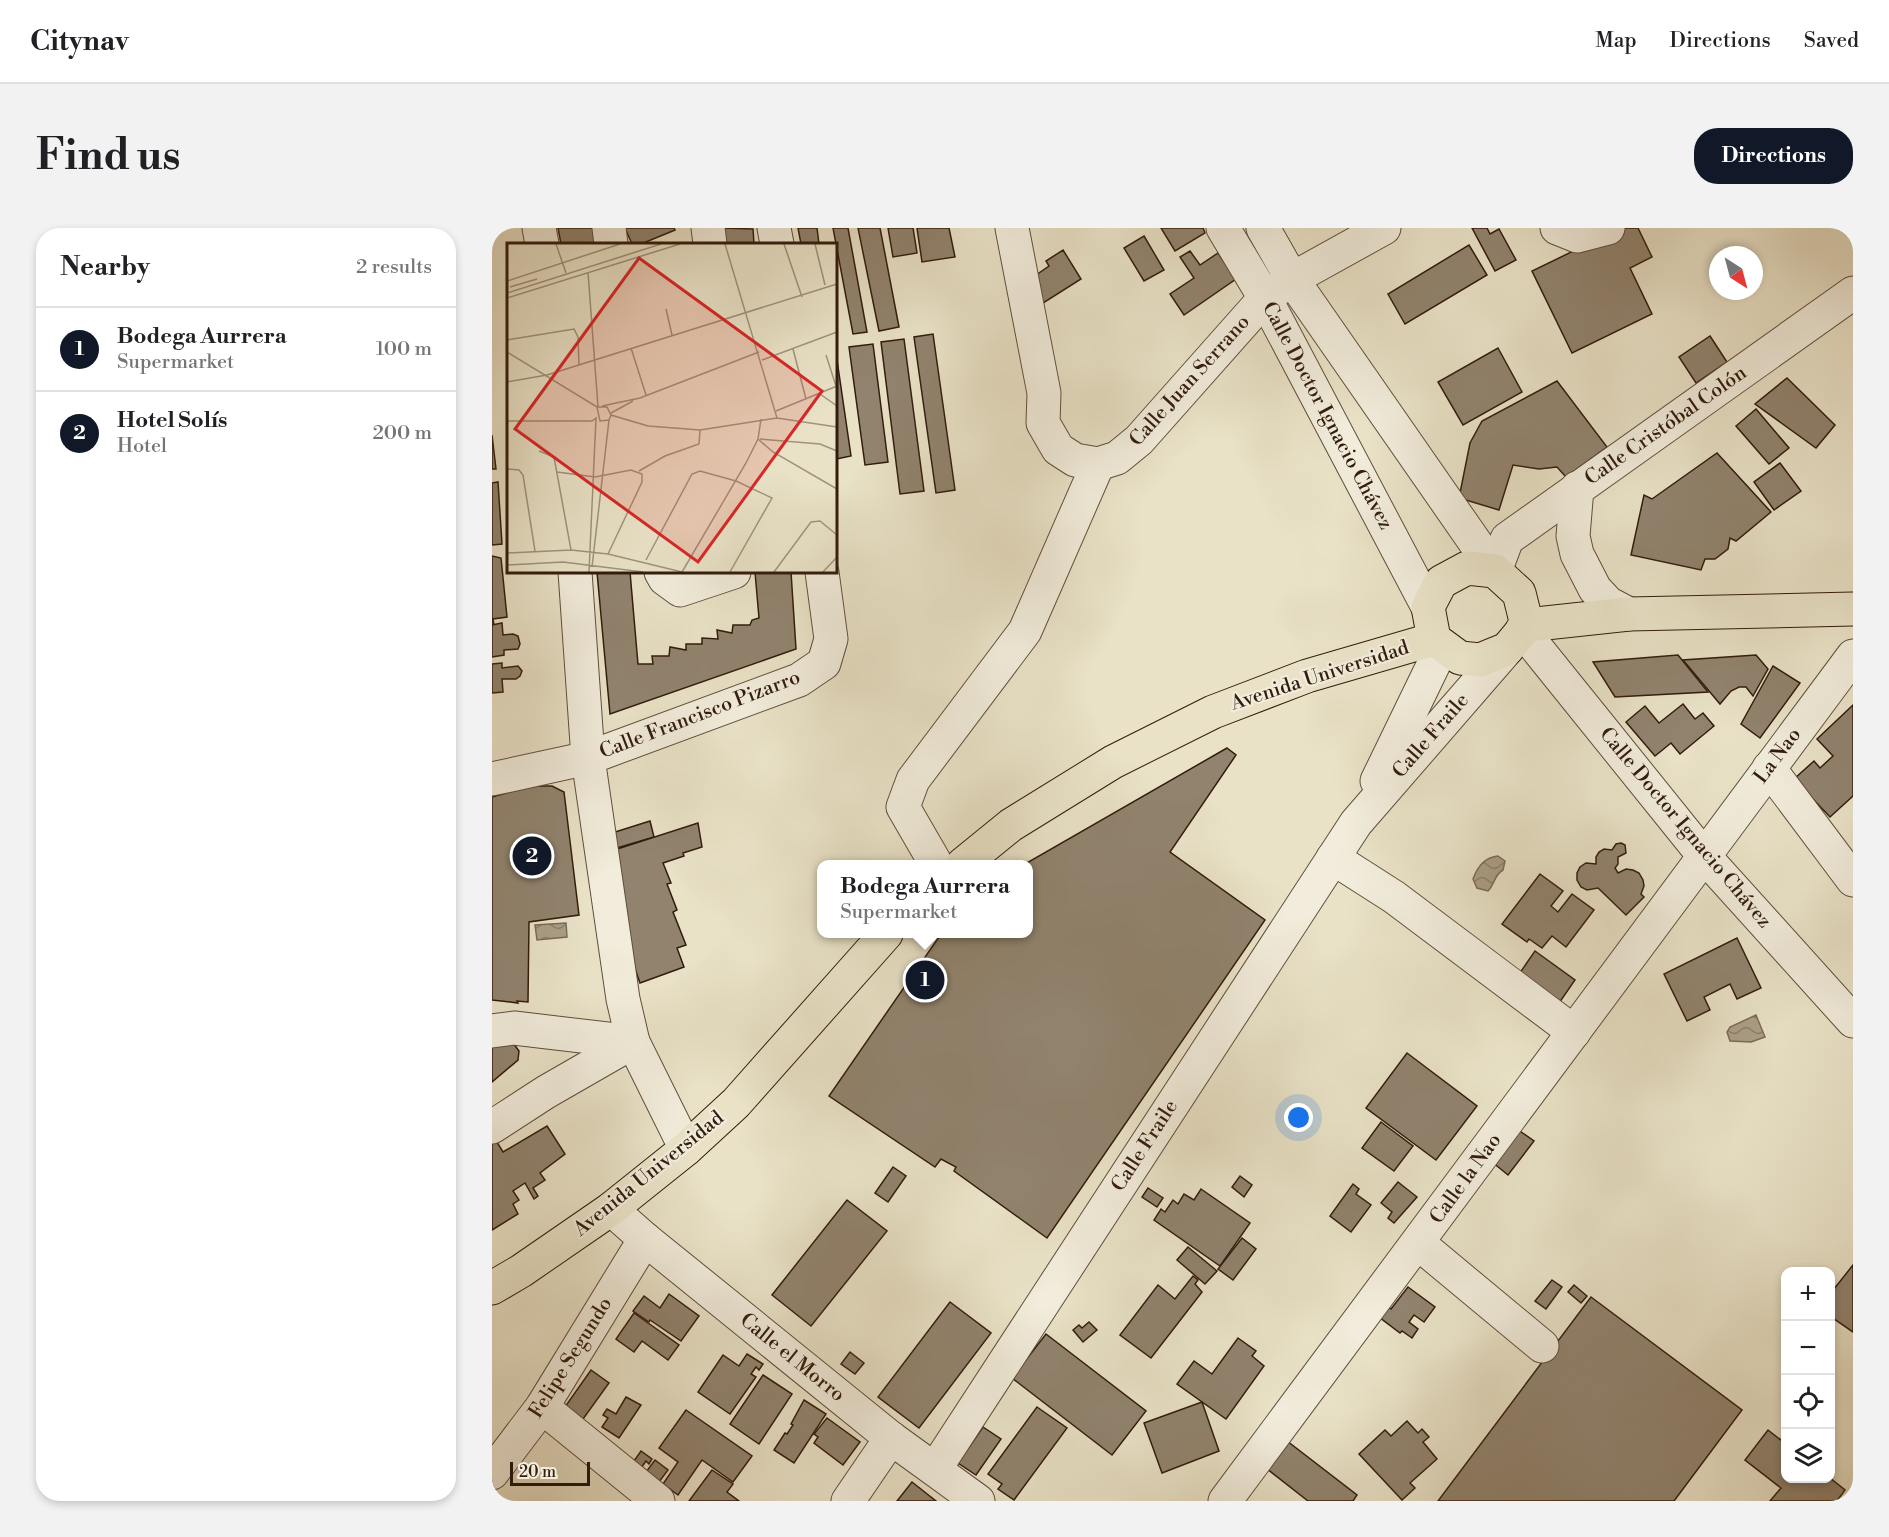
<!DOCTYPE html>
<html lang="en">
<head>
<meta charset="utf-8">
<style>
  :root { --surface:#fff; --page:#f2f2f2; --text:#202124; --muted:#757577; --line:#e0e0e0; --accent:#111827 }
  body { margin:0; font-family:"Libre Bodoni",serif; background:var(--page); color:var(--text) }
  .controls { position:absolute; right:18px; bottom:18px; display:grid; overflow:hidden; border-radius:12px; box-shadow:0 3px 9px #0003 }
  .controls button { width:54px; height:54px; display:grid; place-items:center; padding:0; border:0; border-bottom:2px solid var(--line); background:var(--surface); color:var(--text); font:30px sans-serif }
  .compass { position:absolute; left:1217px; top:18px; width:54px; height:54px; border-radius:50%; background:var(--surface); box-shadow:0 3px 9px #0003; rotate:144deg }
  .scale { position:absolute; left:18px; bottom:15px; width:80px; box-sizing:border-box; padding-left:6px; border:3px solid #321c0d; border-top:0; font-size:16px; line-height:21px; white-space:nowrap; color:#321c0d; -webkit-text-stroke:4px #f1ecdb; paint-order:stroke }
  .you { position:absolute; left:807px; top:890px; width:21px; height:21px; margin:-15px; border:4px solid #fff; border-radius:50%; background:#1a73e8; box-shadow:0 0 0 9px #1a73e833 }
  .badge { display:grid; place-items:center; width:39px; height:39px; border-radius:50%; background:var(--accent); color:#fff; font-size:20px; font-weight:700 }
  .pin { position:absolute; translate:-50% -50%; border:3px solid #fff; box-shadow:0 2px 6px #0006 }
  .popup { position:absolute; left:325px; top:632px; width:216px; height:78px; box-sizing:border-box; display:grid; place-content:center; border-radius:12px; background:var(--surface); filter:drop-shadow(0 2px 4px #0005); font-size:20px; white-space:nowrap; color:var(--muted) }
  .popup b { font-size:22px; color:var(--text) }
  .popup::after { content:''; position:absolute; left:50%; top:100%; margin-left:-12px; border:12px solid transparent; border-top-color:var(--surface) }
  .list { margin:0; padding:0; list-style:none }
  h2 { display:flex; justify-content:space-between; align-items:center; height:78px; margin:0; padding:0 24px; font-size:26px }
  h2 small { font-size:20px; font-weight:400; color:var(--muted) }
  .list li { display:grid; grid-template-columns:39px 1fr auto; gap:18px; align-items:center; box-sizing:border-box; height:84px; padding:0 24px; border-top:2px solid var(--line) }
  .list b { display:block; font-size:22px; white-space:nowrap }
  .list p { margin:0; font-size:20px; white-space:nowrap; color:var(--muted) }
  .list em { font-size:20px; font-style:normal; color:var(--muted) }
  .icon { flex:none; width:33px; height:33px; fill:none; stroke:currentColor; stroke-width:2; stroke-linecap:round; stroke-linejoin:round }
  .map { position:relative; flex:none; width:1361px; height:1273px; overflow:hidden; border-radius:24px }
  header { display:flex; align-items:center; gap:36px; box-sizing:border-box; height:84px; padding:0 30px; background:var(--surface); border-bottom:2px solid var(--line) }
  header strong { font-size:28px }
  nav { display:flex; gap:33px; margin-inline-start:auto; font-size:21px }
  .intro { display:flex; align-items:center; justify-content:space-between; box-sizing:border-box; height:144px; padding:0 36px }
  h1 { margin:0; font-size:42px }
  .button { padding:15px 27px; border-radius:24px; background:var(--accent); color:#fff; font-size:21px; font-weight:700 }
  main { display:flex; gap:36px; padding:0 36px }
  aside { flex:1; background:var(--surface); border-radius:24px; box-shadow:0 3px 9px #0003 }
  .map>svg:first-child { display:block }
</style>
</head>
<body>
<header>
<strong>Citynav</strong>
<nav><a>Map</a><a>Directions</a><a>Saved</a></nav>
</header>
<div class="intro"><h1>Find us</h1><a class="button">Directions</a></div>
<main>
<aside>
<h2>Nearby<small>2 results</small></h2>
<ul class="list">
<li><span class="badge">1</span><div><b>Bodega Aurrera</b><p>Supermarket</p></div><em>100 m</em></li>
<li><span class="badge">2</span><div><b>Hotel Solís</b><p>Hotel</p></div><em>200 m</em></li>
</ul>
</aside>
<div class="map">
<svg width="1361" height="1273" viewBox="0 0 1361 1273">
  <defs>
    <pattern id="water-waves" width="16" height="10" patternUnits="userSpaceOnUse" patternTransform="scale(1.5)"><rect width="16" height="10" fill="#ab9f88"/><path d="M0 5q4-4 8 0t8 0" fill="none" stroke="#8c816e"/></pattern>
  </defs>
  <rect width="100%" height="100%" fill="#e9e2c7"/>
  <filter id="stains"><feTurbulence type="fractalNoise" baseFrequency=".00333" numOctaves="4"/><feColorMatrix values="0 0 0 0 .2 0 0 0 0 .09 0 0 0 0 .02 0 0 0 .5 -.17"/></filter>
  <radialGradient id="worn" r=".72"><stop offset=".6" stop-color="#630" stop-opacity="0"/><stop offset="1" stop-color="#630" stop-opacity=".3"/></radialGradient>
  <g fill="url(#water-waves)" stroke="#7b6b57" stroke-width="1.5">
    <path d="M1006 628 1013 633 1011 642C1002 647 1003 656 996 663L985 660 981 651C985 640 993 629 1006 628Z"/>
    <polygon points="74,695 75,709 45,712 43,697"/>
    <polygon points="1264,787 1273,809 1259,814 1238,813 1235,804 1238,799"/>
  </g>
  <g fill="#91836e" stroke="#321c0d" stroke-width="1.5">
    <polygon points="66,0 106,0 107,16 69,16"/>
    <polygon points="133,0 182,0 183,2 149,16 140,16"/>
    <polygon points="228,0 261,1 262,16 231,16"/>
    <polygon points="306,0 325,0 327,16 309,16"/>
    <polygon points="341,0 356,0 375,104 361,106"/>
    <polygon points="366,0 388,0 407,99 387,103"/>
    <polygon points="396,0 421,0 425,25 401,29"/>
    <polygon points="425,0 457,0 463,29 430,34"/>
    <polygon points="669,0 711,0 713,5 683,23"/>
    <polygon points="980,0 995,0 998,6 1007,1 1024,32 1003,43"/>
    <polygon points="1129,0 1146,0 1160,29 1138,40 1160,86 1080,125 1040,43"/>
    <polygon points="652,8 672,42 652,53 632,20"/>
    <polygon points="977,17 995,47 913,96 896,66"/>
    <polygon points="571,22 589,51 548,77 544,47 557,38 554,33"/>
    <polygon points="698,23 708,37 726,25 744,51 692,87 678,66 702,50 688,29"/>
    <polygon points="441,106 463,262 444,265 422,109"/>
    <polygon points="1218,108 1235,134 1204,155 1187,129"/>
    <polygon points="412,111 432,263 408,266 389,114"/>
    <polygon points="381,116 396,234 373,237 357,119"/>
    <polygon points="1006,120 1030,164 971,197 946,154"/>
    <polygon points="344,125 359,228 344,231"/>
    <polygon points="1295,150 1343,197 1324,220 1263,176"/>
    <polygon points="1065,153 1115,219 1074,249 1065,239 1047,241 1021,237 1007,282 967,270 978,215 990,193"/>
    <polygon points="1264,181 1297,220 1277,236 1244,198"/>
    <polygon points="0,207 4,241 0,241"/>
    <polygon points="1225,225 1279,284 1244,313 1238,310 1236,321 1223,331 1213,331 1209,342 1139,327 1152,267 1160,271"/>
    <polygon points="1288,235 1309,263 1282,282 1262,254"/>
    <polygon points="6,254 10,316 0,317 0,255"/>
    <polygon points="0,328 9,330 15,389 1,391 2,397 0,397"/>
    <polygon points="105,344 138,344 146,436 161,436 160,428 177,428 178,419 194,422 194,416 210,416 210,410 226,411 225,402 240,405 241,397 258,397 260,392 267,390 263,344 299,344 304,421 118,486"/>
    <polygon points="10,395 11,407 21,406 26,408 28,416 26,421 12,422 12,427 0,429 0,397"/>
    <polygon points="1186,427 1216,464 1123,469 1101,434"/>
    <polygon points="1264,427 1276,441 1261,468 1254,459 1247,459 1239,463 1228,476 1191,432"/>
    <polygon points="10,435 10,440 26,438 30,443 28,448 24,451 10,451 11,464 0,465 0,436"/>
    <polygon points="1281,438 1308,455 1268,510 1249,496"/>
    <polygon points="1191,476 1203,491 1211,485 1222,498 1188,526 1179,515 1163,528 1134,494 1153,478 1167,495"/>
    <polygon points="1361,477 1361,568 1338,589 1302,551 1322,533 1328,540 1341,528 1325,511"/>
    <polygon points="735,520 744,527 678,624 773,692 555,1010 462,943 464,939 449,931 443,939 337,868 449,706 536,706 536,636 533,636"/>
    <polygon points="39,558 60,558 72,564 87,687 37,694 36,774 25,773 26,775 0,772 0,569"/>
    <polygon points="158,593 162,609 125,620 120,605"/>
    <polygon points="206,595 210,619 191,625 192,628 171,635 179,655 175,656 185,682 181,684 194,717 185,720 192,739 148,755 129,701 116,624"/>
    <polygon points="1129,615 1133,617 1134,625 1126,629 1126,636 1123,640 1126,645 1134,641 1141,642 1147,645 1151,652 1152,658 1149,666 1152,669 1134,687 1106,660 1095,662 1089,659 1085,652 1085,645 1088,639 1094,635 1104,636 1104,629 1107,624 1112,621 1120,622 1124,616"/>
    <polygon points="1048,646 1071,663 1059,678 1066,684 1080,666 1102,682 1074,719 1060,708 1050,720 1037,711 1035,714 1010,696"/>
    <polygon points="1245,710 1269,760 1245,771 1238,756 1212,769 1218,782 1195,793 1172,746"/>
    <polygon points="1043,723 1083,752 1065,778 1025,749"/>
    <polygon points="16,808 27,823 26,832 0,854 0,811"/>
    <polygon points="915,825 985,878 944,932 874,880"/>
    <polygon points="889,894 921,918 902,943 870,920"/>
    <polygon points="55,898 73,926 48,945 53,952 41,960 46,968 42,971 33,955 21,963 27,972 21,976 26,986 0,1002 0,906 11,924"/>
    <polygon points="1025,901 1042,913 1016,947 1000,934"/>
    <polygon points="401,939 414,948 396,974 383,965"/>
    <polygon points="748,948 760,957 752,969 740,959"/>
    <polygon points="906,954 925,969 902,995 896,990 900,984 889,975"/>
    <polygon points="861,956 867,961 864,966 879,977 859,1004 838,988"/>
    <polygon points="656,960 671,970 665,979 650,969"/>
    <polygon points="709,961 758,995 728,1038 662,992 669,981 673,984 681,972 686,976 692,966 702,972"/>
    <polygon points="355,972 395,1003 319,1098 280,1067"/>
    <polygon points="750,1010 764,1021 741,1052 726,1041"/>
    <polygon points="696,1019 725,1043 713,1056 685,1032"/>
    <polygon points="1361,1037 1361,1104 1338,1088 1338,1066"/>
    <polygon points="701,1048 706,1052 703,1056 710,1064 659,1130 628,1107 666,1057 683,1071"/>
    <polygon points="1060,1052 1070,1059 1054,1081 1043,1073"/>
    <polygon points="1082,1057 1095,1068 1089,1075 1076,1064"/>
    <polygon points="916,1059 943,1079 932,1094 922,1087 917,1094 926,1101 920,1110 910,1103 908,1105 887,1089 895,1078 899,1081"/>
    <polygon points="177,1066 207,1088 189,1113 158,1092 157,1094 141,1083 152,1068 168,1080"/>
    <polygon points="1099,1069 1250,1182 1182,1273 946,1273"/>
    <polygon points="458,1074 499,1105 427,1200 386,1169"/>
    <polygon points="142,1085 187,1117 176,1132 150,1113 142,1124 124,1111"/>
    <polygon points="597,1094 605,1102 591,1114 581,1102 587,1097 590,1100"/>
    <polygon points="554,1106 654,1183 620,1227 520,1150"/>
    <polygon points="746,1110 764,1123 760,1128 772,1138 734,1191 685,1156 702,1133 720,1146"/>
    <polygon points="358,1124 372,1135 363,1146 349,1136"/>
    <polygon points="255,1126 271,1136 267,1142 264,1139 259,1146 264,1149 238,1186 206,1164 231,1127 247,1138"/>
    <polygon points="99,1142 117,1155 86,1198 68,1186"/>
    <polygon points="271,1147 300,1166 267,1216 238,1196"/>
    <polygon points="134,1169 149,1177 127,1210 110,1199 116,1190 111,1187 115,1181 124,1186"/>
    <polygon points="312,1172 334,1186 302,1235 282,1222 293,1205 295,1206 301,1197 299,1196"/>
    <polygon points="710,1174 727,1223 670,1245 652,1195"/>
    <polygon points="545,1179 575,1200 522,1272 506,1261 510,1256 496,1246"/>
    <polygon points="194,1182 260,1228 241,1254 210,1232 186,1267 171,1256 186,1234 167,1220"/>
    <polygon points="335,1190 368,1214 351,1237 322,1215 326,1209 322,1206"/>
    <polygon points="915,1193 926,1205 930,1201 937,1209 931,1214 945,1231 918,1255 923,1260 910,1272 867,1226 893,1202 899,1208"/>
    <polygon points="491,1199 509,1211 484,1247 466,1235"/>
    <polygon points="1276,1202 1294,1216 1294,1250 1338,1250 1353,1262 1345,1273 1278,1273 1289,1260 1253,1232"/>
    <polygon points="786,1206 865,1267 861,1273 816,1273 765,1233"/>
    <polygon points="149,1223 160,1231 157,1236 154,1233 145,1246 137,1240"/>
    <polygon points="163,1232 176,1242 167,1254 154,1244"/>
    <polygon points="220,1242 241,1256 235,1264 247,1273 197,1273"/>
    <polygon points="420,1254 444,1273 405,1273"/>
  </g>
  <g fill="none" stroke-linecap="round" stroke-linejoin="round">
    <defs>
      <g id="minor">
        <polyline points="47,0 50,16"/>
        <polyline points="117,0 119,16"/>
        <polyline points="216,0 218,16"/>
        <polyline points="282,0 285,16"/>
        <polyline points="520,0 552,165 551,195 566,221 583,232 606,236 625,230 647,212 773,70 800,51 892,0"/>
        <polyline points="731,0 773,70 936,379"/>
        <polyline points="771,0 800,51 1003,343"/>
        <polyline points="1065,0 1085,8 1116,0"/>
        <polyline points="1085,260 1081,308 1085,326 1103,361 1116,375 1137,386"/>
        <polyline points="1003,343 1015,311 1361,65"/>
        <polyline points="83,344 96,530 131,771 141,814 194,921"/>
        <polyline points="169,344 173,351 188,362 242,344"/>
        <polyline points="1030,402 1212,628 1361,793"/>
        <polyline points="1277,540 1361,652"/>
        <polyline points="0,551 96,530 307,452 332,435 339,411 330,344"/>
        <polyline points="885,553 950,419"/>
        <polyline points="841,630 902,669 1082,804"/>
        <polyline points="444,636 411,579 421,552 533,403 606,236"/>
        <polyline points="0,803 22,800 141,814"/>
        <polyline points="0,899 54,864 141,814"/>
        <polyline points="119,981 153,1011 399,1210 486,1273"/>
        <polyline points="926,1015 1050,1118"/>
        <polyline points="50,1179 166,1273"/>
        <polyline points="443,1241 864,595 1015,421"/>
        <polyline points="0,1245 50,1179 153,1011"/>
        <polyline points="356,1273 399,1210"/>
        <polyline points="733,1273 1361,428"/>
      </g>
      <g id="major">
        <polyline points="1035,397 1027,365 1003,343 975,340 949,354 936,379 942,411 968,430 988,432 1015,421 1035,397 1137,386 1361,381"/>
        <polyline points="471,636 519,597 621,534 721,484 815,448 942,411"/>
        <polyline points="0,1060 29,1043 119,981 194,921 244,875 394,706"/>
      </g>
    </defs>
    <use href="#minor" stroke="#604e3c" stroke-width="35"/>
    <use href="#major" stroke="#321c0d" stroke-width="35"/>
    <use href="#minor" stroke="#f1ecdb" stroke-width="33"/>
    <use href="#major" stroke="#e9e2c7" stroke-width="33"/>
  </g>
  <g text-anchor="middle" dominant-baseline="central" stroke-width="4.5" stroke-linejoin="round" paint-order="stroke">
    <g font-size="20" fill="#321c0d" stroke="#f1ecdb">
      <text transform="translate(698 153) rotate(-48)">Calle Juan Serrano</text>
      <text transform="translate(835 188) rotate(62)">Calle Doctor Ignacio Chávez</text>
      <text transform="translate(1174 198) rotate(-35)">Calle Cristóbal Colón</text>
      <text transform="translate(828 448) rotate(-18)">Avenida Universidad</text>
      <text transform="translate(208 487) rotate(-21)">Calle Francisco Pizarro</text>
      <text transform="translate(939 508) rotate(-49)">Calle Fraile</text>
      <text transform="translate(1286 528) rotate(-53)">La Nao</text>
      <text transform="translate(1193 600) rotate(50)">Calle Doctor Ignacio Chávez</text>
      <text transform="translate(653 918) rotate(-57)">Calle Fraile</text>
      <text transform="translate(157 946) rotate(-39)">Avenida Universidad</text>
      <text transform="translate(974 951) rotate(-54)">Calle la Nao</text>
      <text transform="translate(79 1130) rotate(-58)">Felipe Segundo</text>
      <text transform="translate(300 1130) rotate(39)">Calle el Morro</text>
    </g>
  </g>
  <g transform="translate(15 15)">
    <rect width="330" height="330" fill="#e9e2c7"/>
    <path fill="none" stroke="#a0937d" stroke-width="1.5" d="M49 1 59 30M218 1 270 175M277 1 295 54M308 1 318 42M81 29 91 164M0 38 113 1M3 44 30 36M0 50 154 1M0 55 173 1M159 66 165 92M0 97 67 86 71 94 72 122M124 105 139 152M286 106 299 156M0 109 90 164H100L104 172 141 183 193 187 270 175 330 184M319 112 329 143M255 117 330 89M0 139 40 132 330 41M313 151 330 163M95 163 133 155 252 109M90 164 93 178 102 177 104 172M269 168 330 143M104 170 126 158M0 178H85L89 175 82 329M251 196 266 209 330 246M253 196 313 201 330 208M32 208 47 214 64 307M0 226 12 227 16 232 28 308M132 228 158 213 192 201 193 187M50 229 88 234 124 227 135 231V239L101 311M0 310 64 307 101 311 175 329M139 317 185 231 193 228 229 238 265 255 223 329M0 322 56 319 136 329M85 324 102 177M175 329 239 220 251 196 254 176M267 329 304 279 313 278 330 292M316 329 330 314"/>
    <path fill="#d62828" fill-opacity="0.15" stroke="#d62828" stroke-width="3" d="M132 15 315 148 191 319 8 186Z"/>
    <rect width="330" height="330" fill="none" stroke="#321c0d" stroke-width="3"/>
  </g>
  <rect width="100%" height="100%" filter="url(#stains)"/>
  <rect width="100%" height="100%" fill="url(#worn)"/>
</svg>
<div class="controls">
<button>+</button>
<button>−</button>
<button><svg class="icon" aria-label="locate" viewBox="0 0 24 24"><circle cx="12" cy="12" r="6"/><path d="M12 2v4M12 18v4M2 12h4M18 12h4"/></svg></button>
<button><svg class="icon" aria-label="layers" viewBox="0 0 24 24"><path d="M12 4l9 5-9 5-9-5zM3 14l9 5 9-5"/></svg></button>
</div>
<svg class="compass" viewBox="-18 -18 36 36"><path d="M0-13l5 13h-10z" fill="#e53935"/><path d="M0 13l5-13h-10z" fill="#757577"/></svg>
<div class="scale">20 m</div>
<div class="you"></div>
<div class="pin badge" style="left:433px;top:752px">1</div>
<div class="popup"><b>Bodega Aurrera</b>Supermarket</div>
<div class="pin badge" style="left:40px;top:628px">2</div>
</div>
</main>
</body>
</html>
